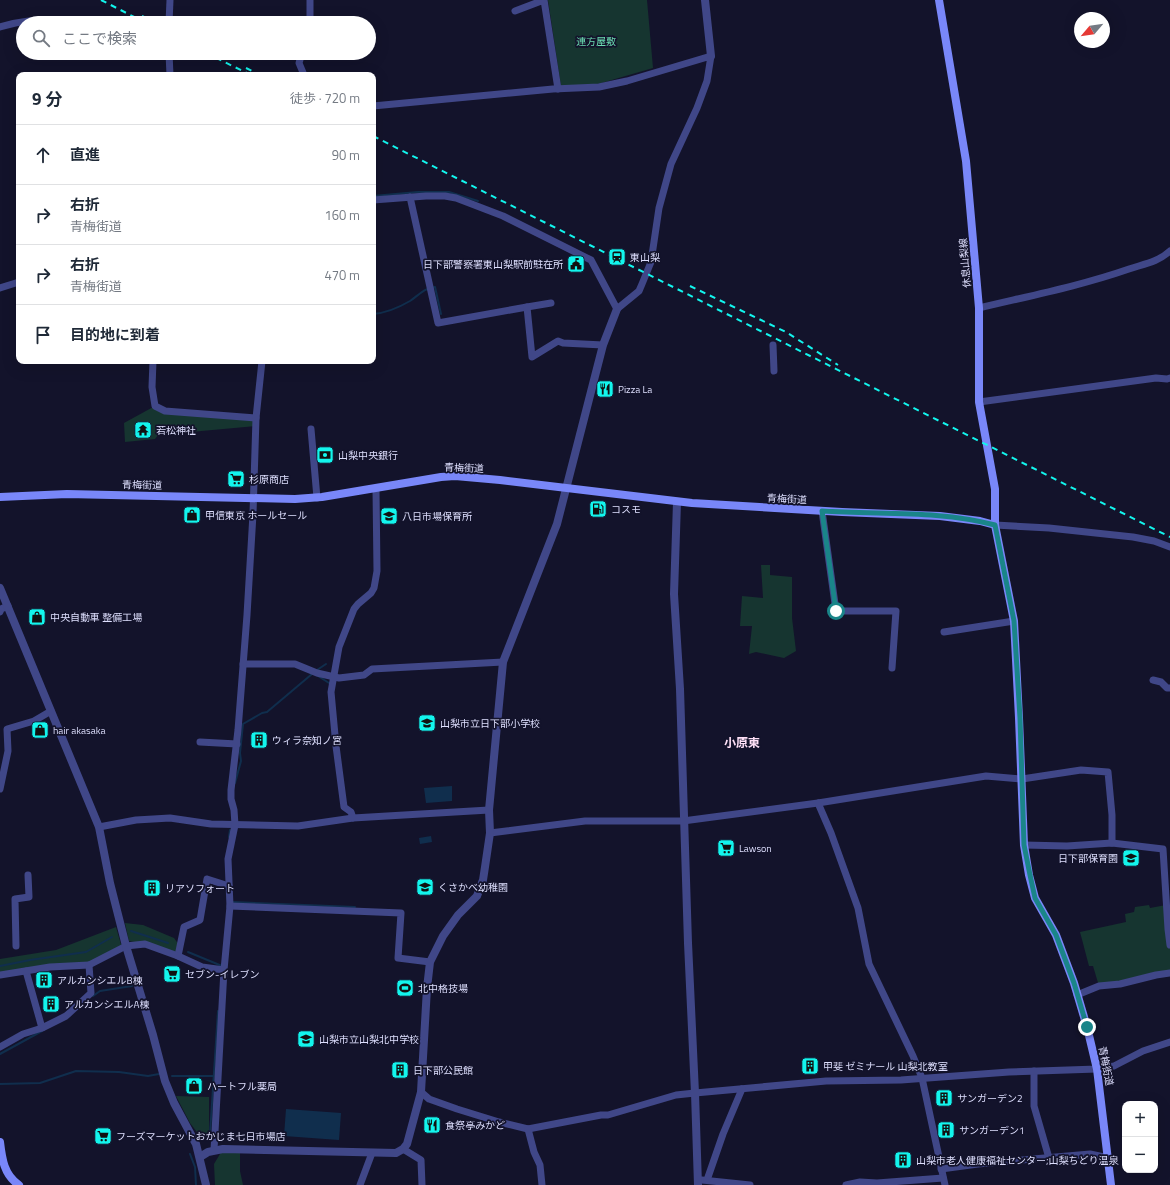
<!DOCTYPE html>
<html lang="ja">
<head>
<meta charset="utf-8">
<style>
  :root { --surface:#fff; --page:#f2f2f3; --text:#1f2937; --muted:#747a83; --line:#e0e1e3 }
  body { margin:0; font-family:"Titillium Web","Noto Sans JP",sans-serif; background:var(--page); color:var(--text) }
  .controls { position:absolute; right:12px; bottom:12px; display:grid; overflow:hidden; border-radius:8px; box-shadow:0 4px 16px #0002 }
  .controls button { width:36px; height:36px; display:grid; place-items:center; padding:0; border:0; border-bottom:1px solid var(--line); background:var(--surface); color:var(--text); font:20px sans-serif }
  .compass { position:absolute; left:1074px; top:12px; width:36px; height:36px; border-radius:50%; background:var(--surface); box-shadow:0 4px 16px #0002; rotate:241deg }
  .stop { position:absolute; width:12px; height:12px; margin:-9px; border:3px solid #1a8589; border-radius:50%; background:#fff }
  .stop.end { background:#1a8589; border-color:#fff; box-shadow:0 1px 4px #0008 }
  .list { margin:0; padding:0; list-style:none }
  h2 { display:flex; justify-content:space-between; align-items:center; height:52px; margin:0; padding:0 16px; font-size:17px }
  h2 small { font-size:13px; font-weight:400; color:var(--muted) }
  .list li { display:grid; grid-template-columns:26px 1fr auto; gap:12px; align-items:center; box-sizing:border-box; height:60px; padding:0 16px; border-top:1px solid var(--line) }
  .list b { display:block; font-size:15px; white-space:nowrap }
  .list p { margin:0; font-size:13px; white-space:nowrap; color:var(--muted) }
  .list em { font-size:13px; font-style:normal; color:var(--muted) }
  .icon { flex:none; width:22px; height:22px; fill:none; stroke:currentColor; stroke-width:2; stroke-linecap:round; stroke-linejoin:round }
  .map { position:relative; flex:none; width:1170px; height:1185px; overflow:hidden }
  .search { position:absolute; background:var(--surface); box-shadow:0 4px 16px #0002; left:16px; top:16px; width:360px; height:44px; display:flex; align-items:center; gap:10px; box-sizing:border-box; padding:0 14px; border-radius:22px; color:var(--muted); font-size:15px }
  .panel { position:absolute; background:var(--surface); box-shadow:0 4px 16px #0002; left:16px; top:72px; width:360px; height:292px; border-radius:8px }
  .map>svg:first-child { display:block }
</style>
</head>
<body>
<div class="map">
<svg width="1170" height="1185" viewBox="0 0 1170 1185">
  <rect width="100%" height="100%" fill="#13132b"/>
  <g fill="#163530">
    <polygon points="548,0 647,0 653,68 598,84 561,86"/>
    <polygon points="155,406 166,411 256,418 256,426 158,435 155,439 125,442 124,423"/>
    <polygon points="761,565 770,565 770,575 792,577 792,618 796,651 784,658 756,652 749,654 752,626 740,626 742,596 763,598"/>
    <polygon points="1149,905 1150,908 1166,905 1170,941 1170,970 1099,986 1093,966 1089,966 1080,932 1126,922 1125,914 1134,912 1135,907"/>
    <polygon points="125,923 143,925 162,933 174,938 179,945 178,956 145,944 129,941"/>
    <polygon points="116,927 122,948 89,965 0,975 0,959 56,950"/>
    <polygon points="176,1096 209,1097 209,1138 200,1136 190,1123"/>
    <polygon points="223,1149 240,1150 240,1171 243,1185 215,1185 214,1164"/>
  </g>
  <g fill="#102e4d">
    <polygon points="452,786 452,801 426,803 424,788"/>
    <polygon points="431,836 432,842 420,844 419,838"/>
    <polygon points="286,1109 341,1113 339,1140 284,1136"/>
  </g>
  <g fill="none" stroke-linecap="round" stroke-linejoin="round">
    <g stroke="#102e4d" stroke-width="2">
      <polyline points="373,196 418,192 449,192 478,201"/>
      <path d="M373 314C386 313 398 308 410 301 419 295 424 288 435 287L441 314"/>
      <polyline points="317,670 326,664"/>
      <polyline points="318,676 329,683 331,683"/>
      <polyline points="235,783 241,761 240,753 243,724 262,713 267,712 312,674"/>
      <polyline points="229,837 230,830"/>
      <polyline points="232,902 355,907"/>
      <polyline points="131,931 168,943"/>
      <polyline points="188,952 222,966 222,964"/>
      <polyline points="0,966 30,960 86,952 112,937"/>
      <polyline points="93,996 100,991 132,986"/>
      <polyline points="0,1054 42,1031"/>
      <polyline points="172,1076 214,1076"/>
      <polyline points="0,1084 40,1083 76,1071 119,1072 148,1076 159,1074"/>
      <polyline points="210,1134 218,1011"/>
      <polyline points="190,1154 195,1167 196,1185"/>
    </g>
    <g stroke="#404788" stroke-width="7">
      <polyline points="515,11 544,0 558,89"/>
      <polyline points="169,23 170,0"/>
      <polyline points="310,23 310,0"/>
      <path d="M0 27C16 22 41 17 57 23"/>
      <polyline points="169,53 170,75"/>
      <polyline points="302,53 299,63 304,75"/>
      <polyline points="373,106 553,89 599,87 627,81 711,56 707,81 697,108 671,164 659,208 651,262 642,284 639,291 617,309 591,260 503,216 456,198 445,196 426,196 373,200"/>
      <polyline points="410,197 438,323 527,307"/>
      <polyline points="0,288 19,282"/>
      <polyline points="551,303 527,307 532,357 558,341 563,343 603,345"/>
      <path d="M979 308C1029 296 1080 286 1129 269 1144 264 1158 262 1170 251"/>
      <polyline points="773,345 774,371"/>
      <polyline points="153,361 152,387 155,406 165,411 256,418"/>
      <polyline points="979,402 1156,378 1167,379 1170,378"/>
      <polyline points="311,429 317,498"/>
      <polyline points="822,511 836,611 896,611 892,668"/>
      <polyline points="995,525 1049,528 1133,537 1154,541 1170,547"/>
      <polyline points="0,612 1,609 8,606"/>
      <polyline points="944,632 1014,621"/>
      <polyline points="243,664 295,664 317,673 339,678 364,675 372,669 503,662"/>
      <polyline points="1153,680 1161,682 1167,688 1170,688"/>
      <polyline points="200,742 237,744"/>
      <polyline points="0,789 8,751 7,729 34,721 51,711"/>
      <polyline points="818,803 831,833 858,908 869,964 913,1056 922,1078 945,1185"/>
      <polyline points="353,818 351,812 344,807 336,746 331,692 339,647 354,609 358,604 371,593 374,588 377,571 376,489"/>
      <polyline points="99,827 136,820 170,818 211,824 298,826 353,818 489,810"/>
      <polyline points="490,833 585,821 683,821 818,803 986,776 1022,779 1081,770 1108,772 1112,815 1112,843"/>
      <polyline points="1024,845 1067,846 1112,843 1163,849 1168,929 1170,945"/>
      <polyline points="230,906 401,913 398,958 430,962"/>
      <polyline points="16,946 15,899 29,897 28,875"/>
      <polyline points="178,956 184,927 200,920 207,879 229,886"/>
      <polyline points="26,971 42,1028"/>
      <polyline points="0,975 50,967 89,965"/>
      <polyline points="1077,995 1099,986 1120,984 1156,975 1170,973"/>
      <polyline points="0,1047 23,1034 42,1028 66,1016 91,993 89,965 126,946 145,944 178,956 202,967 224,970"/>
      <polyline points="1034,1071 1034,1106 1049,1158"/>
      <polyline points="421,1092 429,1099 457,1109 499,1122 528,1129 601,1115 608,1115 676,1095 695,1093 826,1081 901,1080 1009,1072 1097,1069 1114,1066 1143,1051 1170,1042"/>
      <polyline points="528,1129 534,1152 540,1165 542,1185"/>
      <polyline points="403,1149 421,1160 422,1185"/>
      <polyline points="214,1150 224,970 230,906 228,859 235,825 234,810 231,799 231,790 238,730 247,615 253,514 256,418 262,361"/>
      <polyline points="941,1169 978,1164 1090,1154 1109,1158"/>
      <polyline points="702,1180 750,1185"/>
      <polyline points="707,1180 723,1134 742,1089"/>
      <polyline points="360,1185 372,1153"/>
      <polyline points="846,1185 860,1182 877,1183 943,1178"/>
    </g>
    <g stroke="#404788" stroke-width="8">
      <polyline points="705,0 711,56"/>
      <polyline points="677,502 674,594 680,689 688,943 695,1093 698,1185"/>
      <polyline points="0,588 99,827 110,883 126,946 153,1035 165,1081 174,1103 196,1144 206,1185"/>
      <polyline points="200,1157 208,1152 223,1149 396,1153 403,1149 407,1144 421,1092 427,988 430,962 443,936 458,915 477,896 483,880 485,867 490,833 489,810 503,662 557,524 603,345 617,309"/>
    </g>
    <g stroke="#7987f9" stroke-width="8">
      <polyline points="939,0 966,161 979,308 979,402 995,489 995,525 1014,621 1019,718 1024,845 1029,875 1035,898 1056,935 1074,983 1087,1027 1097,1069 1111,1185"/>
      <polyline points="0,497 67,494 295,499 322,497 441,477 455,476 500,480 692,503 842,512 940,516 980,521 995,525"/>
      <path d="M0 1142C2 1159 4 1175 19 1185"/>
    </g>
    <g stroke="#13f5ed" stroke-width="2" stroke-dasharray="6 5" stroke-linecap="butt">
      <polyline points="101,0 146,23"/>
      <polyline points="142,16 156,23"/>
      <polyline points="206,53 251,75"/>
      <polyline points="246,68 260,75"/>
      <polyline points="373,136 1170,537"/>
      <polyline points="690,286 786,332 838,365"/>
    </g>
  </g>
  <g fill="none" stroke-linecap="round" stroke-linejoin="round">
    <path stroke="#1a8589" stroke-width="5" d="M836 611 822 511C880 515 939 510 995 525L1014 621 1020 718 1024 845 1030 875 1035 898 1056 935 1074 983 1087 1027"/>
  </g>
  <defs>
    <symbol id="station-square" viewBox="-11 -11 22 22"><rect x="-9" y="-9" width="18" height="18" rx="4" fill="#13f5ed" stroke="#13132b"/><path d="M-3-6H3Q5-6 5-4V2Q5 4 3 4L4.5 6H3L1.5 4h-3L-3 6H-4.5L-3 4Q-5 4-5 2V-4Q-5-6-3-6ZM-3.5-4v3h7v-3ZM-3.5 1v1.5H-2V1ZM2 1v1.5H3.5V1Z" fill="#111"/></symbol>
    <symbol id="civic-square" viewBox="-11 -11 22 22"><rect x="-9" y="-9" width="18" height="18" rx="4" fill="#13f5ed" stroke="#13132b"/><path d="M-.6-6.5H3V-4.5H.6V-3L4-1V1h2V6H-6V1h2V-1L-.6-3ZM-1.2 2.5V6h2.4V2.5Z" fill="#111"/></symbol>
    <symbol id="restaurant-square" viewBox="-11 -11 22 22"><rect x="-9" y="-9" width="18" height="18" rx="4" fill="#13f5ed" stroke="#13132b"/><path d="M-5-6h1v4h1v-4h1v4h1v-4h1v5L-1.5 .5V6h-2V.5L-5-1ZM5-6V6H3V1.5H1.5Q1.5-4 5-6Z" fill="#111"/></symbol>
    <symbol id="temple-square" viewBox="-11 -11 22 22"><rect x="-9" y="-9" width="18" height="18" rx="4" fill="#13f5ed" stroke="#13132b"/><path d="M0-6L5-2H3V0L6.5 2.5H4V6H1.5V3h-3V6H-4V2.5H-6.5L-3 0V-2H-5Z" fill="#111"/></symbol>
    <symbol id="bank-square" viewBox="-11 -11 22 22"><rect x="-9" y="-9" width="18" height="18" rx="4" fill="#13f5ed" stroke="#13132b"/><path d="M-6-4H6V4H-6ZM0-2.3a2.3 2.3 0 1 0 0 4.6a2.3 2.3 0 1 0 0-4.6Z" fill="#111"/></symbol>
    <symbol id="supermarket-square" viewBox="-11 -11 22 22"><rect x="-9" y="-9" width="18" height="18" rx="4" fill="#13f5ed" stroke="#13132b"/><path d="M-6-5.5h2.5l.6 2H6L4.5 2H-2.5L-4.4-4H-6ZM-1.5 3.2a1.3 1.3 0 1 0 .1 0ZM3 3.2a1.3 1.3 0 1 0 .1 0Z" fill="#111"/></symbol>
    <symbol id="fuel-square" viewBox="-11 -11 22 22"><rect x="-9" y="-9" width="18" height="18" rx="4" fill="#13f5ed" stroke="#13132b"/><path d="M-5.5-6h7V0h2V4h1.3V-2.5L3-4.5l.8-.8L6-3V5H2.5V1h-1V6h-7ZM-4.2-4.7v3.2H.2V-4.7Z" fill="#111"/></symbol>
    <symbol id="shop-square" viewBox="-11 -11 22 22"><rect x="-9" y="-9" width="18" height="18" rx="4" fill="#13f5ed" stroke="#13132b"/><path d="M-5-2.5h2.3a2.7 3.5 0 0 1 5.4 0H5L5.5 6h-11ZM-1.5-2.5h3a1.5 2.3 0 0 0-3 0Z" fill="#111"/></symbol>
    <symbol id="school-square" viewBox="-11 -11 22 22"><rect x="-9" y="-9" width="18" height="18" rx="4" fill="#13f5ed" stroke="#13132b"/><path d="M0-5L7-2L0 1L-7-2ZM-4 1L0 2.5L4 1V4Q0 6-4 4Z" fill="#111"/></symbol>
    <symbol id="building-square" viewBox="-11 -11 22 22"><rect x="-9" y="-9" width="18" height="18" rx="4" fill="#13f5ed" stroke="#13132b"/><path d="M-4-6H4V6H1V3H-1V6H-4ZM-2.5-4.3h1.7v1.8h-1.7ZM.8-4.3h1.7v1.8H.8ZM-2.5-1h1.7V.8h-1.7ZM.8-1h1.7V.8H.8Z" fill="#111"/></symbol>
    <symbol id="stadium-square" viewBox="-11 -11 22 22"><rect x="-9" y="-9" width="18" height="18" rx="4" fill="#13f5ed" stroke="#13132b"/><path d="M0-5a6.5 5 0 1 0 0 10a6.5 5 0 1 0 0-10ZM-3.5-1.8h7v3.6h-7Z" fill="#111"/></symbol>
  </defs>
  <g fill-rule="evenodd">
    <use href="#station-square" x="607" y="247" width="20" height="20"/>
    <use href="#civic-square" x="566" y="254" width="20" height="20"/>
    <use href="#restaurant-square" x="595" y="379" width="20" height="20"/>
    <use href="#temple-square" x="133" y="420" width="20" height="20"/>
    <use href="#bank-square" x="315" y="445" width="20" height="20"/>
    <use href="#supermarket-square" x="226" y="469" width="20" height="20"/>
    <use href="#fuel-square" x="588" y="499" width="20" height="20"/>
    <use href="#shop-square" x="182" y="505" width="20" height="20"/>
    <use href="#school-square" x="379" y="506" width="20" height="20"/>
    <use href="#shop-square" x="27" y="607" width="20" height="20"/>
    <use href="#school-square" x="417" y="713" width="20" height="20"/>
    <use href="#shop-square" x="30" y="720" width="20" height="20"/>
    <use href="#building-square" x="249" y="730" width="20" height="20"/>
    <use href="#supermarket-square" x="716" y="838" width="20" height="20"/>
    <use href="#school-square" x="1121" y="848" width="20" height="20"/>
    <use href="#school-square" x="415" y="877" width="20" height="20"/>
    <use href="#building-square" x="142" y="878" width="20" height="20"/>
    <use href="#supermarket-square" x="162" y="964" width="20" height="20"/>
    <use href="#building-square" x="34" y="970" width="20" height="20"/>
    <use href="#stadium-square" x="395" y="978" width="20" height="20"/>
    <use href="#building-square" x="41" y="994" width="20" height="20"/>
    <use href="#school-square" x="296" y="1029" width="20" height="20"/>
    <use href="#building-square" x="800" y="1056" width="20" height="20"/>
    <use href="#building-square" x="390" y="1060" width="20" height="20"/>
    <use href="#shop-square" x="184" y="1076" width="20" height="20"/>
    <use href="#building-square" x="934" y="1088" width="20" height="20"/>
    <use href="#restaurant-square" x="422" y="1115" width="20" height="20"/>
    <use href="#building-square" x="936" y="1120" width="20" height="20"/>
    <use href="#supermarket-square" x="93" y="1126" width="20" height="20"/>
    <use href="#building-square" x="893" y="1150" width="20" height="20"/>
  </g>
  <g text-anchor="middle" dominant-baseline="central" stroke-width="3.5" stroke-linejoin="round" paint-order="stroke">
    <g font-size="10" fill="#6bddb1" stroke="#13132b">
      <text x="596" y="41">連方屋敷</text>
    </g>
    <g font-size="10" fill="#dedffe" stroke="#13132b" text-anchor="start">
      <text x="630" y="257">東山梨</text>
      <text x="563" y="264" text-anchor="end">日下部警察署東山梨駅前駐在所</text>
      <text x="618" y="389">Pizza La</text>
      <text x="156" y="430">若松神社</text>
      <text x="338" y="455">山梨中央銀行</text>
      <text x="249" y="479">杉原商店</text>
      <text x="611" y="509">コスモ</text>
      <text x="205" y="515">甲信東京 ホールセール</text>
      <text x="402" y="516">八日市場保育所</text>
      <text x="50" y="617">中央自動車 整備工場</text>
      <text x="440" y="723">山梨市立日下部小学校</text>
      <text x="53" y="730">hair akasaka</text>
      <text x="272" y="740">ウィラ奈知ノ宮</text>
      <text x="739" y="848">Lawson</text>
      <text x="1118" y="858" text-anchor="end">日下部保育園</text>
      <text x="438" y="887">くさかべ幼稚園</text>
      <text x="165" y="888">リアソフォート</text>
      <text x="185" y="974">セブン-イレブン</text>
      <text x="57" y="980">アルカンシエルB棟</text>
      <text x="418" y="988">北中格技場</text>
      <text x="64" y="1004">アルカンシエルA棟</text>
      <text x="319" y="1039">山梨市立山梨北中学校</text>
      <text x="823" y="1066">甲斐 ゼミナール 山梨北教室</text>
      <text x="413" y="1070">日下部公民館</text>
      <text x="207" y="1086">ハートフル薬局</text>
      <text x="957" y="1098">サンガーデン2</text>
      <text x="445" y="1125">食祭亭みかど</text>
      <text x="959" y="1130">サンガーデン1</text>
      <text x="116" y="1136">フーズマーケットおかじま七日市場店</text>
      <text x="916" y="1160">山梨市老人健康福祉センター;山梨ちどり温泉</text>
    </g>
    <g font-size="10" fill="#dedffe" stroke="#13132b">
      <text transform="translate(965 263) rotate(-95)">休息山梨線</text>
      <text transform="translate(464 468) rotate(2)">青梅街道</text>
      <text transform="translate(142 485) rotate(1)">青梅街道</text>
      <text transform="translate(787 499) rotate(3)">青梅街道</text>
      <text transform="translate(1106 1066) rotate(79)">青梅街道</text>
    </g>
    <g font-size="12" font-weight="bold" fill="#fee0f7" stroke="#13132b">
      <text x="742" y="742">小原東</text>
    </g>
  </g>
</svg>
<div class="controls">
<button>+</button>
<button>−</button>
</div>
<svg class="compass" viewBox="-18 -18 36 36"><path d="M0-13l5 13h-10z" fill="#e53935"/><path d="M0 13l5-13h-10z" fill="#747a83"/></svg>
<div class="stop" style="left:836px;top:611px"></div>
<div class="stop end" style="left:1087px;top:1027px"></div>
<div class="search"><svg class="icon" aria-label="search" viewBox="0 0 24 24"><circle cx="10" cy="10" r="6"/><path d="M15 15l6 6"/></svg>ここで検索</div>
<section class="panel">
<h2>9 分<small>徒歩 · 720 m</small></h2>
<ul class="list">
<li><svg class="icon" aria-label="ahead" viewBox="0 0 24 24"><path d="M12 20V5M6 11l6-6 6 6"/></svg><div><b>直進</b></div><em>90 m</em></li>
<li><svg class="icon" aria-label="right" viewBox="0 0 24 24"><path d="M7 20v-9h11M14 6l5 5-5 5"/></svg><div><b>右折</b><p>青梅街道</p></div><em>160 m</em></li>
<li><svg class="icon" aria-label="right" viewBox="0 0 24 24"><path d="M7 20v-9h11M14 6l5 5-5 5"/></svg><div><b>右折</b><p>青梅街道</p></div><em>470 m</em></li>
<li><svg class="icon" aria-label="arrive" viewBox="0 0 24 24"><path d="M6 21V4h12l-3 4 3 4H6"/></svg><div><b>目的地に到着</b></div></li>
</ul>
</section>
</div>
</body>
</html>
